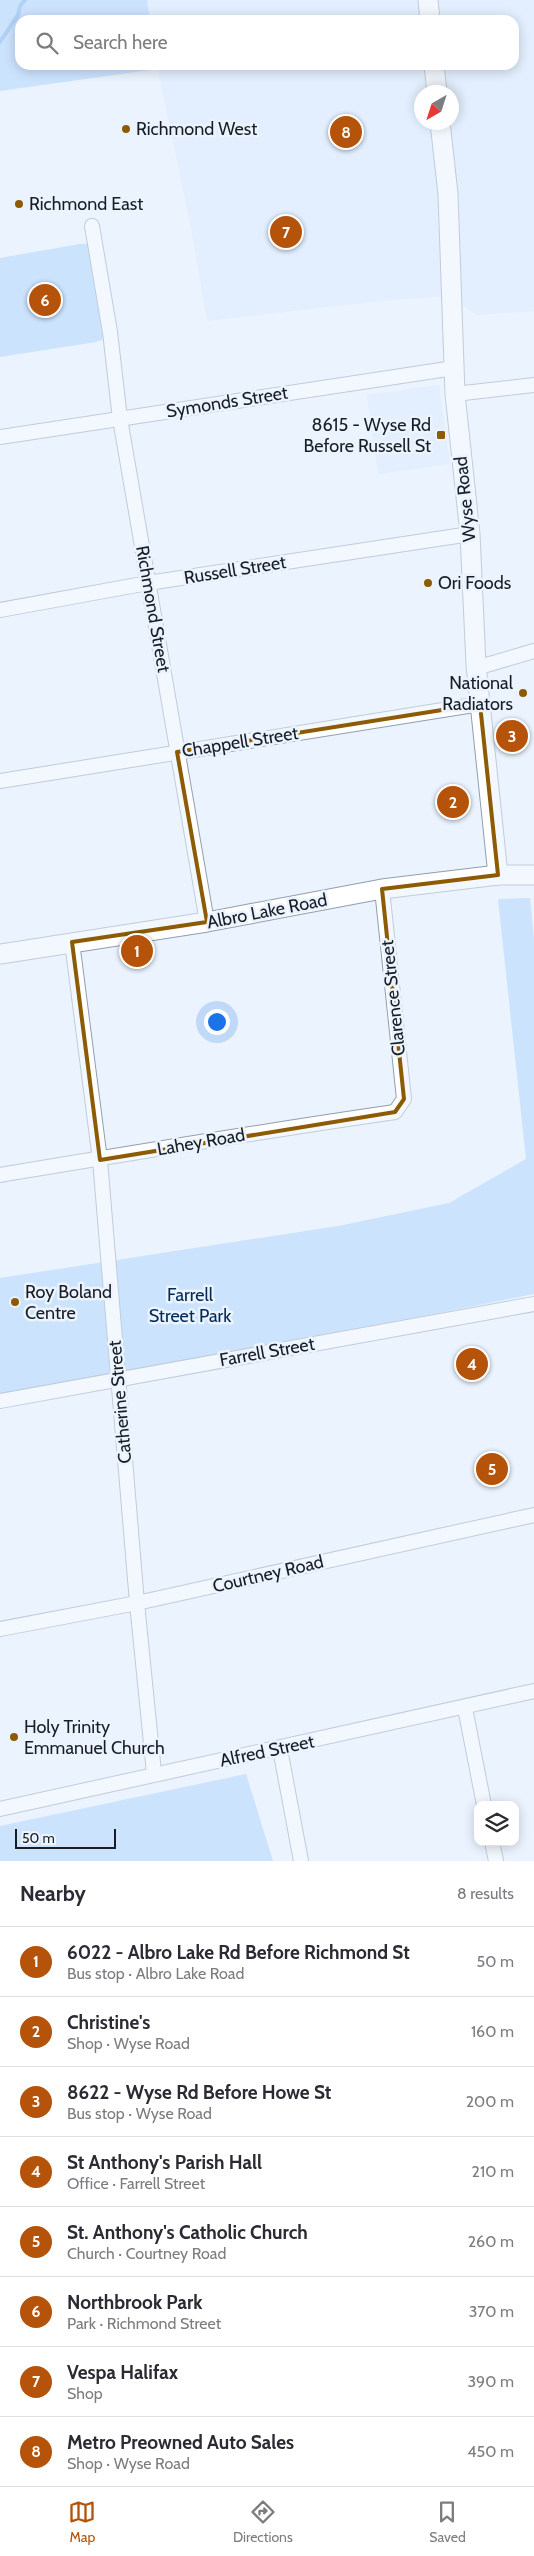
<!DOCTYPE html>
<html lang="en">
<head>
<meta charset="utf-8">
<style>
  :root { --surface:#fff; --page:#f7f7f7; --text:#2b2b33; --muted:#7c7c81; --line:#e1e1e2; --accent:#b45309 }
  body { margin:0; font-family:Cabin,sans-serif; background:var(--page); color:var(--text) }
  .controls { position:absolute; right:15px; bottom:15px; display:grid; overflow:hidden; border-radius:10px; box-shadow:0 2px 12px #0003 }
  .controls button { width:45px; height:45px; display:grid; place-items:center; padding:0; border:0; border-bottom:1px solid var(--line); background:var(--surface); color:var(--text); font:25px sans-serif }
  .compass { position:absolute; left:414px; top:85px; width:45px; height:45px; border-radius:50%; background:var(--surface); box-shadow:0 2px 12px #0003; rotate:219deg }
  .scale { position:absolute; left:15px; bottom:12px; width:101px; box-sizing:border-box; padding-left:5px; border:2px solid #181d24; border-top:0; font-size:14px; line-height:18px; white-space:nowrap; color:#181d24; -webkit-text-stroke:4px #eaf3fe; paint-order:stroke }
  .you { position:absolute; left:216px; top:1021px; width:18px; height:18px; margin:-12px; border:4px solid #fff; border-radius:50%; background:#1a73e8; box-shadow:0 0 0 8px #1a73e833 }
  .badge { display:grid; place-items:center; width:32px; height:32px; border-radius:50%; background:var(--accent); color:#fff; font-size:16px; font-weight:700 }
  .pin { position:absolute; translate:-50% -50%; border:2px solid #fff; box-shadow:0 1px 5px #0006 }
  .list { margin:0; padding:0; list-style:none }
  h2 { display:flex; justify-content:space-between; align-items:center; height:65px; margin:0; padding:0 20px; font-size:21px }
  h2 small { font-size:16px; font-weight:400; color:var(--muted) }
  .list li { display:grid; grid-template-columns:32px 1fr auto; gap:15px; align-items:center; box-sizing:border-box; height:70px; padding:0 20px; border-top:1px solid var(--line) }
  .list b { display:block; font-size:19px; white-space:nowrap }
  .list p { margin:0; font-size:16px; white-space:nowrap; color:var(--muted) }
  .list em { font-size:16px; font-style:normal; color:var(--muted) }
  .icon { flex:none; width:28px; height:28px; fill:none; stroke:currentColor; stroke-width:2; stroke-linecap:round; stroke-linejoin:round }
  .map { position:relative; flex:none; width:534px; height:1861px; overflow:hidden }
  .search { position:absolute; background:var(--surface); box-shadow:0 2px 12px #0003; left:15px; right:15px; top:15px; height:55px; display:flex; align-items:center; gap:12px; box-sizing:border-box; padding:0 18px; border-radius:15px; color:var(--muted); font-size:19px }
  .sheet { height:625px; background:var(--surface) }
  nav { display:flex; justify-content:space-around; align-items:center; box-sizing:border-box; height:70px; border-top:1px solid var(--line); background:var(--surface); font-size:14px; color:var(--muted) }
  nav a { display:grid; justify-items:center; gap:2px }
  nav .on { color:var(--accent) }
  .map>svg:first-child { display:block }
</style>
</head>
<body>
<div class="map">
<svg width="534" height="1861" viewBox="0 0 534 1861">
  <rect width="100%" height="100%" fill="#eaf3fe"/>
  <g fill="#dbebfe" fill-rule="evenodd">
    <path d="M147 0H534V311L477 315 449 296 380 301 207 321 191 228 157 65H514V20H150ZM422 92H452V122H422Z"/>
    <polygon points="439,385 450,464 378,474 367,395"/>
  </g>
  <g fill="#a9d0ff">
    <polygon points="0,0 147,0 150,20 20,20 20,65 157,65 157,69 0,91"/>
    <polygon points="80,244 94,244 109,337 96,342 0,357 0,258"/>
    <polygon points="530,898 534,939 534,1294 130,1375 0,1399 0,1278 338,1226 449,1203 526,1159 498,899"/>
    <polygon points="246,1774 273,1861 0,1861 0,1826"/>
  </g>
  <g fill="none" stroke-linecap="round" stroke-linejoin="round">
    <polyline stroke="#6daaef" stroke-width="4" points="0,42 18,15 20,6 25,0"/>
    <defs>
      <g id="street">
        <polyline points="92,226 110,332 120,419 207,922"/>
        <polyline points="455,394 534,385"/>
        <polyline points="0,437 454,368"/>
        <polyline points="0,610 148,583 470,534"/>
        <polyline points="476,665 483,666 534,651"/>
        <polyline points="0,781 480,704"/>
        <polyline points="72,942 100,1160 137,1603 154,1773"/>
        <path d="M0 1175C132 1153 263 1131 395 1112L404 1099 382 889"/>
        <polyline points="0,1401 534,1304"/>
        <polyline points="0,1629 137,1603 534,1515"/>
        <polyline points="465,1708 484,1805"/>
        <polyline points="280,1749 301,1861"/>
        <polyline points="0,1809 534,1691"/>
        <polyline points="492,1842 496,1861"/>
      </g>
      <g id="secondary">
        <polyline points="428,0 430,20"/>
        <polyline points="434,65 437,92"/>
        <polyline points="440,122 448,194 455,394 470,534 476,665 498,875"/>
        <polyline points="0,954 207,922 382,889 498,875 534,875"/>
      </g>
    </defs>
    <use href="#street" stroke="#919eaf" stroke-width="16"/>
    <use href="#secondary" stroke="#919eaf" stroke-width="21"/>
    <use href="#street" stroke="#fff" stroke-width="14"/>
    <use href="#secondary" stroke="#fff" stroke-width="19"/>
  </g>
  <path d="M0 0H534V1861H0ZM480 704 498 875 382 889 404 1099 395 1112 100 1160 72 942 207 922 177 752Z" fill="#eaf3fe" fill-opacity=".55" fill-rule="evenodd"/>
  <path fill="none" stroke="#8c5b04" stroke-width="4" stroke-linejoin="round" d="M480 704 498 875 382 889 404 1099 395 1112 100 1160 72 942 207 922 177 752Z"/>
  <g fill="#8c5b04" stroke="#eaf3fe" stroke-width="2">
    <circle cx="126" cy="129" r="5"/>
    <circle cx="19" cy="204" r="5"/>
    <rect x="436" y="430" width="10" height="10" rx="2.5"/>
    <circle cx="428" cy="583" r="5"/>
    <circle cx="523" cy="693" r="5"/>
    <circle cx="15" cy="1302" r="5"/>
    <circle cx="14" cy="1737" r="5"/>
  </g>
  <g text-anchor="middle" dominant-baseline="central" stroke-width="5" stroke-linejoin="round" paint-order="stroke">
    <g font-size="18" fill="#181d24" stroke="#eaf3fe" text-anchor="start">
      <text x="136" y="129">Richmond West</text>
      <text x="29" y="204">Richmond East</text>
      <text x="431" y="425" text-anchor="end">8615 - Wyse Rd<tspan x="431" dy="21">Before Russell St</tspan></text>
      <text x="438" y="583">Ori Foods</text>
      <text x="513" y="683" text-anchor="end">National<tspan x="513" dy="21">Radiators</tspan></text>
      <text x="25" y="1292">Roy Boland<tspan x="25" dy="21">Centre</tspan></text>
      <text x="24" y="1727">Holy Trinity<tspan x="24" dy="21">Emmanuel Church</tspan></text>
    </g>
    <g font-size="18" fill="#181d24" stroke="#eaf3fe">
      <text transform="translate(227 402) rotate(-9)">Symonds Street</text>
      <text transform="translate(465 499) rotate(-96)">Wyse Road</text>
      <text transform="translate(235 570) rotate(-9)">Russell Street</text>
      <text transform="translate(153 609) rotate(80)">Richmond Street</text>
      <text transform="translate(240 742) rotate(-9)">Chappell Street</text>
      <text transform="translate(267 911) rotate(-11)">Albro Lake Road</text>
      <text transform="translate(393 998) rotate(-96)">Clarence Street</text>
      <text transform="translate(201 1142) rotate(-10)">Lahey Road</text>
      <text transform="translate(267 1352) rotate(-10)">Farrell Street</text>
      <text transform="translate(120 1402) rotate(-95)">Catherine Street</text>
      <text transform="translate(268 1574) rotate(-13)">Courtney Road</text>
      <text transform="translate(267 1751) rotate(-12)">Alfred Street</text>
    </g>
    <g font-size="18" fill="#002a55" stroke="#eaf3fe">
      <text x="190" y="1295">Farrell<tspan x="190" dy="21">Street Park</tspan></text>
    </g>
  </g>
</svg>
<div class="controls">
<button><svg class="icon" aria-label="layers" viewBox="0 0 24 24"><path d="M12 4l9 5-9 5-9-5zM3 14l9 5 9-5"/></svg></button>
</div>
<svg class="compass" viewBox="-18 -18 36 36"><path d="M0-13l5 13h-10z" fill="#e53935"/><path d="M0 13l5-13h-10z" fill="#7c7c81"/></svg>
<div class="scale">50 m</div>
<div class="you"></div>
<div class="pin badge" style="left:137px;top:951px">1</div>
<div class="pin badge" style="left:453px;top:802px">2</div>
<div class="pin badge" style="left:512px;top:736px">3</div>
<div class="pin badge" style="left:472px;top:1364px">4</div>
<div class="pin badge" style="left:492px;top:1469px">5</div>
<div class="pin badge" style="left:45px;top:300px">6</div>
<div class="pin badge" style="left:286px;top:232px">7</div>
<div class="pin badge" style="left:346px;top:132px">8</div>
<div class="search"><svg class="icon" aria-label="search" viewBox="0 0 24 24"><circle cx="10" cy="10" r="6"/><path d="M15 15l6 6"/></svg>Search here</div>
</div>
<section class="sheet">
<h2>Nearby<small>8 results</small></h2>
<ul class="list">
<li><span class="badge">1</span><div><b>6022 - Albro Lake Rd Before Richmond St</b><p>Bus stop · Albro Lake Road</p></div><em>50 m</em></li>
<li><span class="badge">2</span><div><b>Christine's</b><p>Shop · Wyse Road</p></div><em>160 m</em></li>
<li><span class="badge">3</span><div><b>8622 - Wyse Rd Before Howe St</b><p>Bus stop · Wyse Road</p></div><em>200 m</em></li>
<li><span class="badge">4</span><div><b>St Anthony's Parish Hall</b><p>Office · Farrell Street</p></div><em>210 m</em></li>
<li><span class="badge">5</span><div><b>St. Anthony's Catholic Church</b><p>Church · Courtney Road</p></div><em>260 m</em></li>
<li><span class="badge">6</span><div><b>Northbrook Park</b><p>Park · Richmond Street</p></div><em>370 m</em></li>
<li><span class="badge">7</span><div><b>Vespa Halifax</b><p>Shop</p></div><em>390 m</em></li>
<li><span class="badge">8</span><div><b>Metro Preowned Auto Sales</b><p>Shop · Wyse Road</p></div><em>450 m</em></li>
</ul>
</section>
<nav>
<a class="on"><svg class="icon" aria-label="map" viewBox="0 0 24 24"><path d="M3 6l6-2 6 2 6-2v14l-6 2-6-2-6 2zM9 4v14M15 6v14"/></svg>Map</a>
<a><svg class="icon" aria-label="directions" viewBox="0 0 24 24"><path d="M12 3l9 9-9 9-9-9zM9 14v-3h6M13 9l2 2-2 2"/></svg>Directions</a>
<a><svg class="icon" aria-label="saved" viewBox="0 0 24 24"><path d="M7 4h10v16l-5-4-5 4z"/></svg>Saved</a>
</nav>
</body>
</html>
